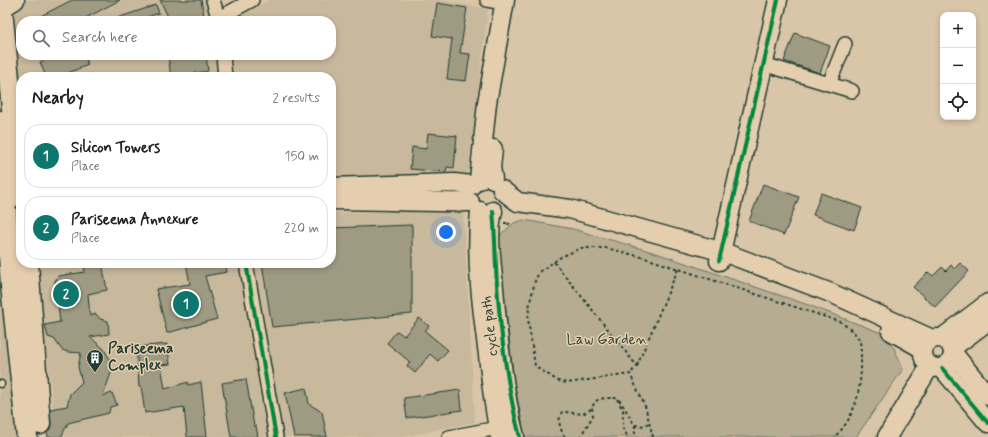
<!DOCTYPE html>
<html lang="en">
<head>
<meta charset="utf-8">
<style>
  :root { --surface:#fff; --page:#f2f2f2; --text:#202124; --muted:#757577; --line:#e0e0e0; --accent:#0f766e }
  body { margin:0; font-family:Mynerve,sans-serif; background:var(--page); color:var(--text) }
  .controls { position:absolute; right:12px; top:12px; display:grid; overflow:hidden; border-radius:8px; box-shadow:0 2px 6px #0003 }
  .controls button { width:36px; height:36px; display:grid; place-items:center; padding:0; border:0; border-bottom:1px solid var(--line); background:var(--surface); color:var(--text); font:20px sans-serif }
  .you { position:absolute; left:446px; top:232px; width:14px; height:14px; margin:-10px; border:3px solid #fff; border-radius:50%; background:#1a73e8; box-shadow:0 0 0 6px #1a73e833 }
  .badge { display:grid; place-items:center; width:26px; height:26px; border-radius:50%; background:var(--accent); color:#fff; font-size:13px; font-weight:700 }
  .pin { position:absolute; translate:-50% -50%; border:2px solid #fff; box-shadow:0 1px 4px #0006 }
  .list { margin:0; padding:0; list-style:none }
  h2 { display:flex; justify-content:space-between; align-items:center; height:52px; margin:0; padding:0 16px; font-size:17px }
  h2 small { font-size:13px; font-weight:400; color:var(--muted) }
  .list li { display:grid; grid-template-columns:26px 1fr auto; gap:12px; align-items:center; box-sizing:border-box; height:64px; margin:0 8px 8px; padding:0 8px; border:1px solid var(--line); border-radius:16px }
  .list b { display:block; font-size:15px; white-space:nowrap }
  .list p { margin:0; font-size:13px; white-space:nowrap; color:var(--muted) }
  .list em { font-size:13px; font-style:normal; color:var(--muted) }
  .icon { flex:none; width:22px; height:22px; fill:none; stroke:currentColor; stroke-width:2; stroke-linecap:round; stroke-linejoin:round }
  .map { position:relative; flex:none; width:988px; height:437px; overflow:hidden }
  .search { position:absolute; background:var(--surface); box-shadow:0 2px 6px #0003; left:16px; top:16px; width:320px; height:44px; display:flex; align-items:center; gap:10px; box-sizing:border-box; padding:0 14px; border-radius:16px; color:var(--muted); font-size:15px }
  .panel { position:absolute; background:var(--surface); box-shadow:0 2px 6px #0003; left:16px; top:72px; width:320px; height:196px; border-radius:16px }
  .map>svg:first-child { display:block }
</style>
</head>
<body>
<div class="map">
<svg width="988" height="437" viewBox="0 0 988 437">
  <rect width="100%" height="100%" fill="#d9c5a7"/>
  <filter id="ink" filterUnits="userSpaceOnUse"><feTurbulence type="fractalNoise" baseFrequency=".025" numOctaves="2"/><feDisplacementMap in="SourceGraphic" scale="8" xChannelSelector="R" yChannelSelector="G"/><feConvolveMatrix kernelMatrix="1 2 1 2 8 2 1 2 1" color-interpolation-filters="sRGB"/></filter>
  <g filter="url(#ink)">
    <g fill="#c8b89c">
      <polygon points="26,0 205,0 212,21 21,21 21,55 216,55 218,77 21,77 21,113 10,12"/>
      <polygon points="269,0 440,0 488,9 468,173 331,178 331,77 234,77 232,55 331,55 331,21 232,21"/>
      <polygon points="463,210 475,422 402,437 56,437 37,263 331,263 331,213"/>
      <polygon points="0,268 22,437 0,437"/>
    </g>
    <polygon fill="#b6ac92" stroke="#6a7463" points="524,220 573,229 656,253 811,306 879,332 894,348 903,369 856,437 525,437 514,381 499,246 500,235 514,223"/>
    <g fill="#9f9b83" stroke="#1f3d34">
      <polygon points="72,0 120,0 80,21 31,21"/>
      <polygon points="160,0 201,0 205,21 170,21"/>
      <polygon points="437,3 467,8 460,53 470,54 466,81 447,79 452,39 432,36"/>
      <polygon points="156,5 159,13 136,21 114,21 114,19"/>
      <polygon points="795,33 830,46 820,73 784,61"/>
      <polygon points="58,55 84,55 88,65 58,77 46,77 40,62"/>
      <polygon points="168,55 206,55 208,71 171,77"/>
      <polygon points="428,133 457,136 454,168 447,167 446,172 410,169 412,147 426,149"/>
      <polygon points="763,184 799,197 784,235 749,221"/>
      <polygon points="821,193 862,208 854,230 813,215"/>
      <polygon points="412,225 412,314 272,327 262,263 331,263 331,228"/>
      <polygon points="102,263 107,290 88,294 90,316 96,314 100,319 108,321 109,334 90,337 104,349 109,358 112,370 103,396 112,393 117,405 110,407 109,413 68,423 61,437 48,437 47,433 51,424 50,409 67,406 70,394 82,382 78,367 81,353 68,352 62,350 54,339 48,337 45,325 60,322 55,281 58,276 85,272 84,267"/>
      <polygon points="186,263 225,263 227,272 205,276 217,319 167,333 156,289 190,284"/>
      <polygon points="960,263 969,271 935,307 913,287 928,272 933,276 942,267 946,271 951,265 954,269"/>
      <polygon points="419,318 429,326 425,331 448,350 438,361 430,354 415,373 407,366 410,362 387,343 397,331 404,336"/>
      <polygon points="167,344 170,364 161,365 165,389 188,382 188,385 201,382 207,437 187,437 184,407 145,413 141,386 139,387 137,358 134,347"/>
      <polygon points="246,379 254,426 256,426 258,437 231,437 222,383"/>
      <polygon points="306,388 309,404 322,412 327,437 294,437 285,393"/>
      <polygon points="460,390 462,410 407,418 404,398"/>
    </g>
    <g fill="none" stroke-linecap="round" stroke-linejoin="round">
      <defs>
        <polyline id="lane" points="0,384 1,384"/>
        <g id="street">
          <polyline points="213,0 219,21"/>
          <polyline points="487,0 504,3"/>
          <polyline points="219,18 252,0"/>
          <polyline points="223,55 225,77"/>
          <polyline points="763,64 852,91"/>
          <polyline points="829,84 845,44"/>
          <polyline points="246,263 276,437"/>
          <polyline points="449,437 498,428"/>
        </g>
        <g id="secondary">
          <polyline points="2,8 15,0"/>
          <polyline points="493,179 491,167 493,149"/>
          <polyline points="479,180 487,103 505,0"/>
          <polyline points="331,187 454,183 472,185"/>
          <polyline points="502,190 518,202 570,209 723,252 831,293 932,339"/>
          <path d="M331 200C377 200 424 203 470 202"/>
          <path d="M480 211C475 259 482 308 488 355 491 383 494 410 500 437"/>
          <path d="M493 211C487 237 492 262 494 288 498 337 503 389 515 437"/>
          <polyline points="0,248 9,244 21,236"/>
          <polyline points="719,261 778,0"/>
          <polyline points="891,331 923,349"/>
          <circle cx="938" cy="353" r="15"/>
          <polyline points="942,338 988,303"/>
          <polyline points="952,348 988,321"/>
          <polyline points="953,353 988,396"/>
          <polyline points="942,368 988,423"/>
          <polyline points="887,437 930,366"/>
        </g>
        <g id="primary">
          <polyline points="1,0 21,197"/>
          <polyline points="0,121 11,286 27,437"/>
          <polyline points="28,263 40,424"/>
        </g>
      </defs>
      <use href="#lane" stroke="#1f3d34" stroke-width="9"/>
      <use href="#street" stroke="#1f3d34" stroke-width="16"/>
      <use href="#secondary" stroke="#1f3d34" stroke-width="21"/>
      <use href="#primary" stroke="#1f3d34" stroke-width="23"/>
      <g stroke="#1f3d34" stroke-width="2" stroke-dasharray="3 3" stroke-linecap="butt">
        <polyline points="504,223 510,223 506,226"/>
        <polyline points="554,262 637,366 630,374"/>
        <polyline points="637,366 678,269"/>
        <polyline points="617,399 623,410 623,429 628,437"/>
        <polyline points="635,425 635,437"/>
        <path d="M565 437C560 429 557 421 562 412 570 411 579 416 587 412 591 410 593 405 595 402 600 397 610 398 617 398 625 406 628 416 635 425L641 426 650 423"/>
        <polyline points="580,437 593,416 592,407"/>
        <path d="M653 437 645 406 630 374 567 383 558 381 535 366 528 319 530 302 535 281 539 272 561 257 581 248H606L642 257 841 322C848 328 857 333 860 342 861 347 861 353 861 358 862 385 856 419 834 437"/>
      </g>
      <use href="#lane" stroke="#e5ceae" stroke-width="6"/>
      <use href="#street" stroke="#e5ceae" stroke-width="13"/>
      <use href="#secondary" stroke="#e5ceae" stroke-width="18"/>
      <use href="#primary" stroke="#e5ceae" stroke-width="20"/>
      <defs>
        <g id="cycleway">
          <path d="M493 211C496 240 495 269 498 297 502 344 508 391 520 437"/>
          <polyline points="719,261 778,0"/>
          <polyline points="246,263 276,437"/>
          <polyline points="942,368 988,423"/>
        </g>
      </defs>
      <use href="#cycleway" stroke="#e5ceae" stroke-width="6"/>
      <use href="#cycleway" stroke="#00873e" stroke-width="4"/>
    </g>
  </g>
  <defs>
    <symbol id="building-pin" viewBox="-11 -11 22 30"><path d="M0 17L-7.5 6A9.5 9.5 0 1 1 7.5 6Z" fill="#1f3d34" stroke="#e5ceae"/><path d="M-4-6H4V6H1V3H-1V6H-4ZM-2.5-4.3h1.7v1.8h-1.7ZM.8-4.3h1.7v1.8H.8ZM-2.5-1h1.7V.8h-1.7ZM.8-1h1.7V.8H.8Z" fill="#fff"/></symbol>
  </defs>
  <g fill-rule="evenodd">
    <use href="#building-pin" x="85" y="348" width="20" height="27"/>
  </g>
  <g text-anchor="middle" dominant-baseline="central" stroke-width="3" stroke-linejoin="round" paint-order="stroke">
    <g font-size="15" fill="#1f3d34" stroke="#e5ceae">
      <text transform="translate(490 326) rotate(-96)">cycle path</text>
    </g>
    <g font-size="15" fill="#2e483d" stroke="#e5ceae">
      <text x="607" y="340">Law Garden</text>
    </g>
    <g font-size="15" font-weight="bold" fill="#1f3d34" stroke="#e5ceae" text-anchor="start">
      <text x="108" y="349">Pariseema<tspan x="108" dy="17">Complex</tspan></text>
    </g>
  </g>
</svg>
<div class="controls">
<button>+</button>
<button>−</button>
<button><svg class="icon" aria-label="locate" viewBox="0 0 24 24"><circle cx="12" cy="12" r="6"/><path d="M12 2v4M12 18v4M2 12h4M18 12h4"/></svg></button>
</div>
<div class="you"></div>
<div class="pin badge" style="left:186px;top:304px">1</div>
<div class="pin badge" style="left:66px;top:294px">2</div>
<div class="search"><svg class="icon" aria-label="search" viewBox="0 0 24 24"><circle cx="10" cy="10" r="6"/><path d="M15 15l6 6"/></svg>Search here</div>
<section class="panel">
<h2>Nearby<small>2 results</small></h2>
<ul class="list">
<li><span class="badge">1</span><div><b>Silicon Towers</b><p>Place</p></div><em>150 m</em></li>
<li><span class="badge">2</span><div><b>Pariseema Annexure</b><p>Place</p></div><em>220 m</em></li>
</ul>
</section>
</div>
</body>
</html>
